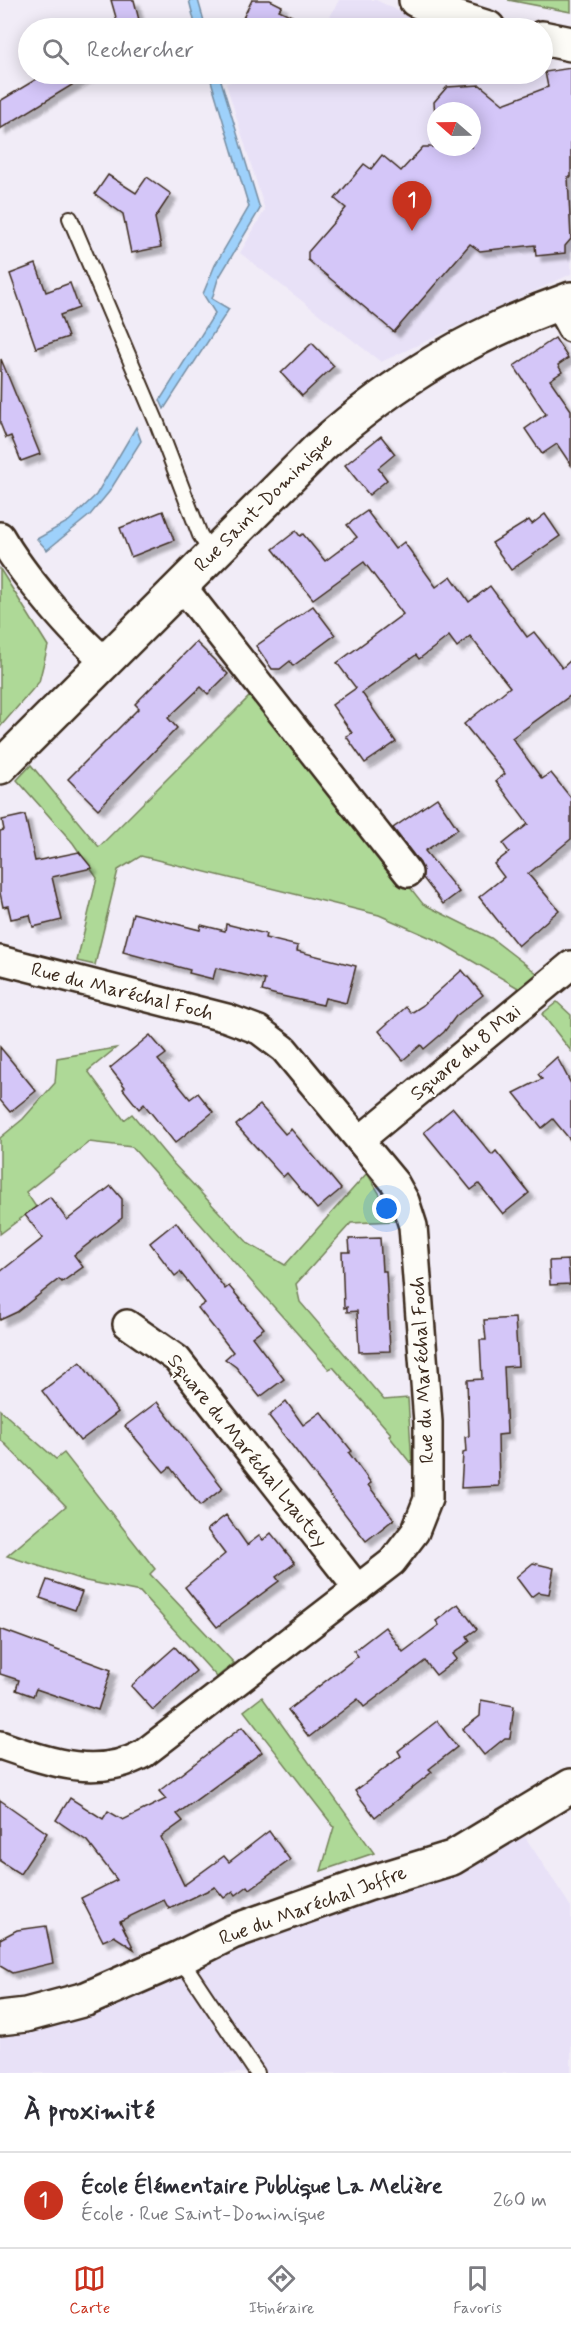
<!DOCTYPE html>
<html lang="fr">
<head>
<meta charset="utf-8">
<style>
  :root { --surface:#fff; --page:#f7f7f7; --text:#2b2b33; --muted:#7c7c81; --line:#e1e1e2; --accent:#c8321e }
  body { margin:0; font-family:Mynerve,sans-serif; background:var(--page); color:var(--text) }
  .compass { position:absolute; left:427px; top:102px; width:54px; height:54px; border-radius:50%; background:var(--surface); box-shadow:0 3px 15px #0003; rotate:290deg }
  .you { position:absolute; left:387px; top:1209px; width:21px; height:21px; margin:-15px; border:4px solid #fff; border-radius:50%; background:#1a73e8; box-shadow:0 0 0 9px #1a73e833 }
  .badge { display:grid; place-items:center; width:39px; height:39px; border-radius:50%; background:var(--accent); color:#fff; font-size:20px; font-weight:700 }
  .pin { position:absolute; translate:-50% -50px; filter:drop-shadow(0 2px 3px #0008) }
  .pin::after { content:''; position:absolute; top:32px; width:21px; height:18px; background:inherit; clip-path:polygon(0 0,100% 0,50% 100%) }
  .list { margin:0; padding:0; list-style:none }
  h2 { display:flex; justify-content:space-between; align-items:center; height:78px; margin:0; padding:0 24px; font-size:26px }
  h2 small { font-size:20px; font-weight:400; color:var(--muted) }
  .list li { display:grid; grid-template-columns:39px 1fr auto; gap:18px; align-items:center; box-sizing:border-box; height:96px; padding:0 24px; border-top:2px solid var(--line) }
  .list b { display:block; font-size:22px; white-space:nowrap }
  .list p { margin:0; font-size:20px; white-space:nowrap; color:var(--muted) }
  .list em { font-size:20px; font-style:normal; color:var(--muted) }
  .icon { flex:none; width:33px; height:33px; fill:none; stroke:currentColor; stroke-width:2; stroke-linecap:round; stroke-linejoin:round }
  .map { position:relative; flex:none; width:571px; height:2073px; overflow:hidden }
  .search { position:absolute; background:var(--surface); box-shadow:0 3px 15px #0003; left:18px; right:18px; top:18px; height:66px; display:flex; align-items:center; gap:15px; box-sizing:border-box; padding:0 21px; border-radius:33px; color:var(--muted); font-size:22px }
  .sheet { height:174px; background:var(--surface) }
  nav { display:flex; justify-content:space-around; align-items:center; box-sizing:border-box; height:84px; border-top:2px solid var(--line); background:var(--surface); font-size:16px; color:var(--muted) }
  nav a { display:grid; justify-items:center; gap:3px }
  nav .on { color:var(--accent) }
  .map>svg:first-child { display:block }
</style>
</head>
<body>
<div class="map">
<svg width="571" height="2073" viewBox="0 0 571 2073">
  <defs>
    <filter id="shadow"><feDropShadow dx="5.5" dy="5.5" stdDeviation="1.5" flood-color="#0004"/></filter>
  </defs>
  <rect width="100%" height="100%" fill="#f1ecf7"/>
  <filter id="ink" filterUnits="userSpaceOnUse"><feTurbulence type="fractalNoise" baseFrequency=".0167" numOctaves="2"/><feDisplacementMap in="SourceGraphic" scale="12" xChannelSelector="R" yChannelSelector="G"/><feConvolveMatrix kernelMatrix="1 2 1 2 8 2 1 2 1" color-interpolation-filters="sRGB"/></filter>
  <g filter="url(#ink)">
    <g fill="#e8e1f7" fill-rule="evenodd">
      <polygon points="339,0 376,0 434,28 324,28"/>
      <path d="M571 69V274L381 362 240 253 265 210 226 83 273 74 481 75 542 74ZM436 111H472V147H436Z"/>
      <polygon points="514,1820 571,1907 571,2073 0,2073 0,2017"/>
    </g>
    <g fill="#aed997" stroke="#74825a" stroke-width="1.5">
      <polygon points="508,0 571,0 571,12"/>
      <polygon points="0,569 48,646 39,682 0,727"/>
      <polygon points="255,691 423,904 491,938 538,974 520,989 438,941 379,915 141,856 118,870 95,965 77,961 97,878 73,843 17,780 31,765 99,847"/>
      <polygon points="557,1002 571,1015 571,1051 542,1014"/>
      <polygon points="116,1048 88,1071 124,1120 132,1114 171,1161 249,1244 285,1265 367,1173 396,1221 351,1223 296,1284 300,1302 384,1400 408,1398 412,1465 389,1436 391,1434 333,1367 329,1369 132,1147 89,1142 26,1192 36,1207 0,1234 0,1138 23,1119 55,1083 57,1058"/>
      <polygon points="0,1410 56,1459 64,1453 155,1569 150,1574 234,1663 217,1677 140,1592 86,1581 7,1556 66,1506 0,1439"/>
      <polygon points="262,1697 374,1853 321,1871 334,1827 244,1711"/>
    </g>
    <g fill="#9ed1fb" stroke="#768ea3" stroke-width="1.5">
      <polygon points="189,0 198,0 206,28 196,28"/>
      <polygon points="209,74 219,74 260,209 218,279 212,299 229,309 164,409 160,400 215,313 203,294 215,265 249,207"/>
      <polygon points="136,427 141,441 109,492 90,515 47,550 37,539 69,521 96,495"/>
    </g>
    <g fill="#d4c6f8" stroke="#3b2a1e" stroke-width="1.5" filter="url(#shadow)">
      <polygon points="111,0 134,0 141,28 119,28"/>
      <polygon points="252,0 270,0 282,6 279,10 317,28 238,28"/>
      <polygon points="571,68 571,177 568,177 571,239 565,246 565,253 536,256 535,245 480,251 470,244 394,332 308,260 308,252 346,208 335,199 364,164 371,169 382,155 401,171 423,147 472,147 472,111 436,111 436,128 434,102 447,87 480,85 503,104 548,87 545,72"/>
      <polygon points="45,74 90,74 0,129 0,101"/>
      <polygon points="108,175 136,193 147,177 171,194 155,218 161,247 131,253 123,214 95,194"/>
      <polygon points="36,264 46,292 70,283 79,308 60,315 68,337 36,348 10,274"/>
      <polygon points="555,338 568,358 558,365 562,372 550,380 571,410 571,465 557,444 542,454 525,429 546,414 514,366"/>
      <polygon points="312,343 334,366 302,396 281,373"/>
      <polygon points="1,359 40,454 21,461 11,436 6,438 0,423"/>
      <polygon points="381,436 395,454 378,468 387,480 369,495 345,465"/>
      <polygon points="163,511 174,540 131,557 120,528"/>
      <polygon points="367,511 395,549 404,542 436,587 451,576 469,602 490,586 527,637 534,632 562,668 571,660 571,695 512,738 542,779 551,773 571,798 571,839 528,874 559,910 518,946 479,897 504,877 494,864 509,852 503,844 528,824 496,781 505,774 464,724 510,687 470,636 457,647 449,636 419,659 416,655 362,693 396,742 365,763 346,736 352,733 332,705 356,688 337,663 403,614 364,562 313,599 273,549 296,531 300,536 303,534 325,561 357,537 347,525"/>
      <polygon points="545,514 560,536 511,570 492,543 529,520 532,524"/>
      <polygon points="313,606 335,635 293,666 290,661 280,669 272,669 256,646"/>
      <polygon points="196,642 228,674 208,694 201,687 168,718 177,728 98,809 68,779 139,708 135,704"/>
      <polygon points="437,798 458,829 425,851 459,892 443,904 423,878 420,863 393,828"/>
      <polygon points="25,815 35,861 79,852 92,868 52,877 62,920 33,927 30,915 11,919 8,906 3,907 0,893 0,831 4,830 2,820"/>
      <polygon points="133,913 200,930 201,925 225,931 226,924 266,934 265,938 298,946 297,951 356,966 346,1003 325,998 323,1005 277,995 262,991 265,980 216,968 213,979 189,973 190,970 123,952"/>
      <polygon points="462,970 483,995 456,1016 444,1032 424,1049 421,1045 403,1060 379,1031 406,1007 411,1013 422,1006"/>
      <polygon points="150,1035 166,1054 158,1060 190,1099 198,1093 213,1112 175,1143 144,1104 139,1109 123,1089 125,1087 110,1068"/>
      <polygon points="0,1047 36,1091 10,1112 0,1100"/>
      <polygon points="557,1057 571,1084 571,1141 553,1119 542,1128 514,1093 542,1079 538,1074"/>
      <polygon points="260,1105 285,1134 291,1129 341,1189 317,1209 287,1173 283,1177 236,1125"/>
      <polygon points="453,1108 492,1155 496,1151 529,1193 503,1214 479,1184 471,1190 424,1132"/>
      <polygon points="111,1186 122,1199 122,1218 74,1255 83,1267 62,1282 59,1279 17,1312 0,1320 0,1272 43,1238 25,1215 50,1197 67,1220"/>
      <polygon points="176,1222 225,1289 229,1286 264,1328 252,1337 284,1379 260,1397 236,1367 225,1359 233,1352 198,1308 205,1303 180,1272 175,1276 150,1243"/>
      <polygon points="380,1238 382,1271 386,1271 390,1351 359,1352 357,1311 347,1312 347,1307 344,1308 342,1252 350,1252 349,1239"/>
      <polygon points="568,1260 570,1284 550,1285 549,1261"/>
      <polygon points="515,1318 518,1366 504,1367 507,1434 498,1435 499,1486 461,1488 463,1453 466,1452 465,1437 469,1436 467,1380 482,1379 480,1340 486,1340 484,1320"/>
      <polygon points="80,1362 118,1412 80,1441 42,1391"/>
      <polygon points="286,1401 303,1425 321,1412 352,1451 349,1453 371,1483 368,1485 394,1519 366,1541 269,1416"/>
      <polygon points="157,1402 223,1488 200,1506 170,1467 164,1472 125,1426"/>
      <polygon points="226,1515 247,1545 259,1536 263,1540 271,1533 295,1563 276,1577 279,1581 217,1627 185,1587 225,1554 207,1530"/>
      <polygon points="533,1563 554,1568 549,1594 538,1592 531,1597 516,1577"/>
      <polygon points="47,1580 82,1592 75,1610 40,1598"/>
      <polygon points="458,1604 477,1629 467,1636 470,1641 453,1654 457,1659 436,1675 425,1661 364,1707 358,1699 309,1737 288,1710 358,1656 354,1651 385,1627 403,1652 439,1625 436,1621"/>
      <polygon points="0,1629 111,1670 98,1710 36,1689 33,1696 16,1690 19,1680 0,1674"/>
      <polygon points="175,1647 196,1671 153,1710 131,1686"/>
      <polygon points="481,1700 514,1706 510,1738 505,1738 484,1755 463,1729 480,1716"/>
      <polygon points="437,1721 457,1747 429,1769 432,1772 375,1817 355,1791 401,1756 398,1751"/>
      <polygon points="242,1727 262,1752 177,1814 183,1821 161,1837 184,1885 224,1856 229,1862 269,1831 290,1860 250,1889 248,1886 236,1895 233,1891 224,1898 215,1887 169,1909 164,1900 120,1921 134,1949 114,1936 103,1941 81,1898 117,1880 87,1841 56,1820 70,1798 103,1819 108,1811 123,1820 166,1799 159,1791"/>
      <polygon points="0,1800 47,1833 20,1874 0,1861"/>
      <polygon points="46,1926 53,1963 12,1973 0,1966 0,1939 17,1930"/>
    </g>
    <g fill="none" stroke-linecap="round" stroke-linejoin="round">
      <defs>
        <g id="service">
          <polyline points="70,218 157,423 200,535 212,554"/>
          <polyline points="180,1958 257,2073"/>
        </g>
        <g id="minor">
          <polyline points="558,304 571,328"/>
          <path d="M0 536C23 575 71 632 105 661"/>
          <polyline points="181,585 408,873"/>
          <path d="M0 960 227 1018 259 1030 284 1049 395 1183 405 1201 413 1226 428 1422V1499L415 1532 392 1562 143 1754C96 1780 47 1761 0 1745"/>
          <polyline points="360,1140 571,965"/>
          <polyline points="127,1324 177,1359 358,1589"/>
        </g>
        <g id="tertiary">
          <polyline points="416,0 447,15 488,28"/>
          <polyline points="542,38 571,44"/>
          <path d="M0 767 320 447C396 379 474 333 571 299"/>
          <polyline points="0,2018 26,2015 86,1999 180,1958 232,1932 367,1884 452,1858 571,1786"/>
        </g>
      </defs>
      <use href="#service" stroke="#3b2a1e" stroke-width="18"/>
      <use href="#minor" stroke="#3b2a1e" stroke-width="32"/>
      <use href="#tertiary" stroke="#3b2a1e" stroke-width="38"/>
      <use href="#service" stroke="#fdfcf7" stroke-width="14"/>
      <use href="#minor" stroke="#fdfcf7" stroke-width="27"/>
      <use href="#tertiary" stroke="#fdfcf7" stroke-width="33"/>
    </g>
  </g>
  <g text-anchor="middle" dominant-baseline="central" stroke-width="4.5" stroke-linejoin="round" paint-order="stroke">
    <g font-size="20" fill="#3b2a1e" stroke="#fdfcf7">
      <text transform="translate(264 503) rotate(-45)">Rue Saint-Dominique</text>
      <text transform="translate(122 992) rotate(14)">Rue du Maréchal Foch</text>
      <text transform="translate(466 1053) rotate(-40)">Square du 8 Mai</text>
      <text transform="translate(423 1370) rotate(-93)">Rue du Maréchal Foch</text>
      <text transform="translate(247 1451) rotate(51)">Square du Maréchal Lyautey</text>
      <text transform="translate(313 1906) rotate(-20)">Rue du Maréchal Joffre</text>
    </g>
  </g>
</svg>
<svg class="compass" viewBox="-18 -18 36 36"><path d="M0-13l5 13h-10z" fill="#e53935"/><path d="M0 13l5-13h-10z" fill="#7c7c81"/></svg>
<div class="you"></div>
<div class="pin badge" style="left:412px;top:231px">1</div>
<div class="search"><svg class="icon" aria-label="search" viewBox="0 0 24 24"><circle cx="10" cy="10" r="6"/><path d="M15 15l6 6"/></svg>Rechercher</div>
</div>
<section class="sheet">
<h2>À proximité<small></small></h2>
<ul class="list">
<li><span class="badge">1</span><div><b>École Élémentaire Publique La Melière</b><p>École · Rue Saint-Dominique</p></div><em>260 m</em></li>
</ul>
</section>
<nav>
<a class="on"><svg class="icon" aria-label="map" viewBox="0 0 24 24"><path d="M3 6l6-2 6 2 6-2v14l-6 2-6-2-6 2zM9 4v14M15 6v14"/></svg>Carte</a>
<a><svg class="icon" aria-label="directions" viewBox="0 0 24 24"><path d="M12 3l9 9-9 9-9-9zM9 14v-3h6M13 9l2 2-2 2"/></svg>Itinéraire</a>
<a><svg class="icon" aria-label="saved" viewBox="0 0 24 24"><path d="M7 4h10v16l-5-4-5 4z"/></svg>Favoris</a>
</nav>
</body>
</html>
